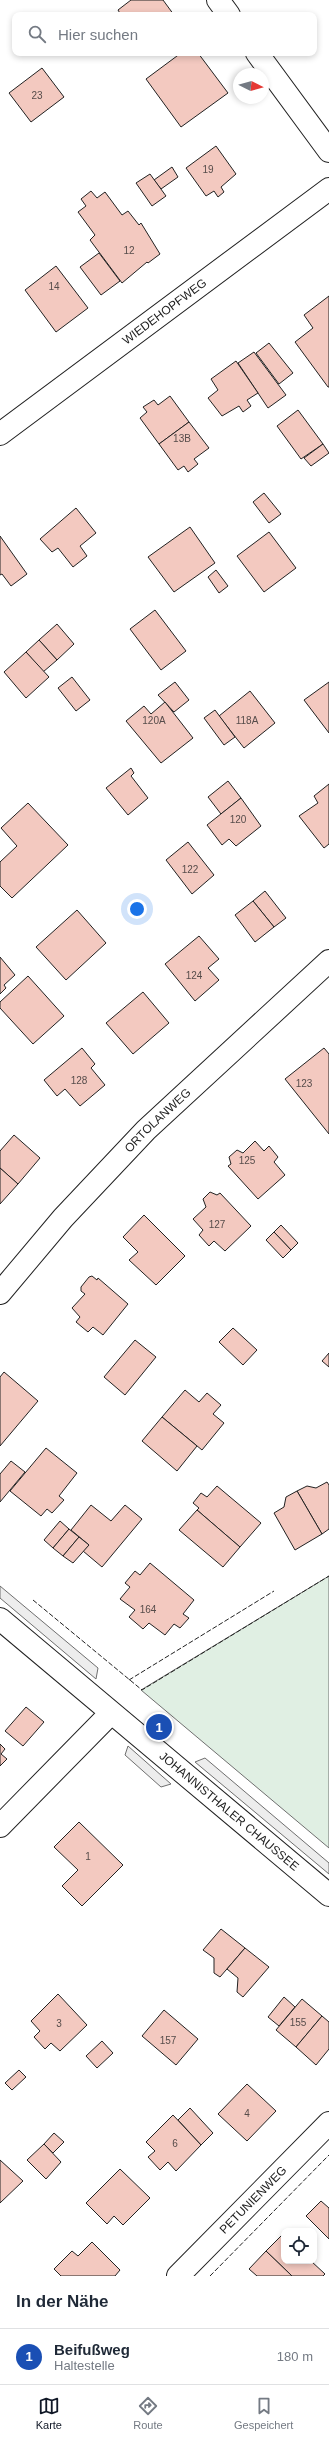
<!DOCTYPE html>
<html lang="de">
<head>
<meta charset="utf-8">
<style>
  :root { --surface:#fff; --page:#f2f2f3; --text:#1f2937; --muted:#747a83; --line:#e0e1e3; --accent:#111827 }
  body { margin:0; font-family:Helvetica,sans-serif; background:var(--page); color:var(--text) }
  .controls { position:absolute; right:12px; bottom:12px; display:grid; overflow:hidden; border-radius:8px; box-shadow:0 2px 6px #0003 }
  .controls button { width:36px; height:36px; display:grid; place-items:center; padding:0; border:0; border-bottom:1px solid var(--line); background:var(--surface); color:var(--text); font:20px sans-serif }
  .compass { position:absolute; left:233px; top:68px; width:36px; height:36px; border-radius:50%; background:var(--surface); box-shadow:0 2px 6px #0003; rotate:96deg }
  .you { position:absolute; left:137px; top:909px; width:14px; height:14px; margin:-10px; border:3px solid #fff; border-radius:50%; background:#1a73e8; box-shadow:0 0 0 6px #1a73e833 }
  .badge { display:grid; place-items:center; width:26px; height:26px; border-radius:50%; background:var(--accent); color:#fff; font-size:13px; font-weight:700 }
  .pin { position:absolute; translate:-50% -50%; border:2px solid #fff; box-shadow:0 1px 4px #0006 }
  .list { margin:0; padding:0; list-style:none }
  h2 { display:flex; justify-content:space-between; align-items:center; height:52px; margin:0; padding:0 16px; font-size:17px }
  h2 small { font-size:13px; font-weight:400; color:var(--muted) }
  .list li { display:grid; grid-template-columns:26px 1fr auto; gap:12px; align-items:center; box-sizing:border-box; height:56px; padding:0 16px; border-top:1px solid var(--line) }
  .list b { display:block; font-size:15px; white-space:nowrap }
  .list p { margin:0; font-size:13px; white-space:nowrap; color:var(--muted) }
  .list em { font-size:13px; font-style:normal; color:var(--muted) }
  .icon { flex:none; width:22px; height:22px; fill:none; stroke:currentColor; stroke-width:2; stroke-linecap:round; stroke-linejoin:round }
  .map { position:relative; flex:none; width:329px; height:2276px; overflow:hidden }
  .search { position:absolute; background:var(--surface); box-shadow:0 2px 6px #0003; left:12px; right:12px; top:12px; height:44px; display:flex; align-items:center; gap:10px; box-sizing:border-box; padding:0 14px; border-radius:8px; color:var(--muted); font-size:15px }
  .sheet { height:108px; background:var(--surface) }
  nav { display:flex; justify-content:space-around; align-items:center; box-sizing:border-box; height:56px; border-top:1px solid var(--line); background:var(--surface); font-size:11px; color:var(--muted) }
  nav a { display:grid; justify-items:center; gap:2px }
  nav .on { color:var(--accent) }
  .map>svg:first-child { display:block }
</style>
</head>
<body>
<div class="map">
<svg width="329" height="2276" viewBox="0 0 329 2276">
  <rect width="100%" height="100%" fill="#fff"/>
  <polygon fill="#e0efe3" stroke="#6f6f6f" points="329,1576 329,1848 141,1690"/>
  <g fill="#ededed" stroke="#6f6f6f">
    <polygon points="0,1586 98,1668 96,1679 0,1598"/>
    <polygon points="128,1746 171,1784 161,1787 125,1755"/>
    <polygon points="205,1758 329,1863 329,1874 195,1762"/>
  </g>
  <g fill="#f3c9c0" stroke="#222">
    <polygon points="131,0 163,0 174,15 121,15 118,10"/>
    <polygon points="181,53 198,53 228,93 181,127 146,79"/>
    <polygon points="42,68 64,97 31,122 9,93"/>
    <polygon points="216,146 236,174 221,187 224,192 218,197 214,191 206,196 186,168"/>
    <polygon points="172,167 178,177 161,189 154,180"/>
    <polygon points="150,174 166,196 152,206 136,183"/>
    <polygon points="91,191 97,198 105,192 122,215 128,211 139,225 141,223 160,254 148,263 147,262 122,283 90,240 95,235 78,212 86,206 81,199"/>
    <polygon points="99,253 120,281 101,295 80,267"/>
    <polygon points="56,266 88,308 56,332 25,290"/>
    <polygon points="329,296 329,387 328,387 295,342 313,328 304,315"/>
    <polygon points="269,343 293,373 279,384 256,353"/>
    <polygon points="254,352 286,395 268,408 238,363"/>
    <polygon points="236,361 258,393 247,400 251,406 243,412 239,406 222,416 208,398 218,390 211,379"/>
    <polygon points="170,396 189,422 159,444 140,418 147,412 143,407 154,400 158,405"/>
    <polygon points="298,410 323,444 301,459 277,426"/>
    <polygon points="189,422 209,448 194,459 198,464 188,472 184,466 178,470 159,444"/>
    <polygon points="323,444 329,453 311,466 304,458"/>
    <polygon points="264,493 281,514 269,523 253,502"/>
    <polygon points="76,508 96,533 80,546 87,556 73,567 58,548 52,552 40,539"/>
    <polygon points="190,527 215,563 174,592 148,557"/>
    <polygon points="269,532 296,568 264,592 237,556"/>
    <polygon points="0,536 27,574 11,586 2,574 0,575"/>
    <polygon points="216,570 228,586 219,593 208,577"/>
    <polygon points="155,610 186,651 161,670 130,629"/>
    <polygon points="57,624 74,644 57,660 39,640"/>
    <polygon points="39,640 57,660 43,672 26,652"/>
    <polygon points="26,652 49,677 26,698 4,672"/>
    <polygon points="72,677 90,700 76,711 58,688"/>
    <polygon points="175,682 189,700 174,712 158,695"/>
    <polygon points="329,682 329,733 304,700"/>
    <polygon points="250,691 275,723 244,748 219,716"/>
    <polygon points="165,702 193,738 161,763 126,721 144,706 151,714"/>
    <polygon points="215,710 235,737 224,745 204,718"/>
    <polygon points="131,768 134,773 131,776 148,798 128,815 106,788"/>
    <polygon points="228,781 241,798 221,814 208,797"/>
    <polygon points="329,784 329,844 324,848 299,816 318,803 314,796"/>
    <polygon points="241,798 261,826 236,846 229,839 222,845 207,825"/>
    <polygon points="28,803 68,845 12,898 0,886 0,862 17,846 1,828"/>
    <polygon points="188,842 214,875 192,894 166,860"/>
    <polygon points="265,891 286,918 274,927 253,901"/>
    <polygon points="253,901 274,927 255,942 235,915"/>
    <polygon points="77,910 106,943 66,980 36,947"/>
    <polygon points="199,936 219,959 208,968 219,980 195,1001 165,964"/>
    <polygon points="0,957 15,975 4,985 6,988 0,994"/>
    <polygon points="28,976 64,1016 33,1044 0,1008 0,1002"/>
    <polygon points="143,992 169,1023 133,1054 106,1023"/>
    <polygon points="82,1048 95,1064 91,1068 105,1085 80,1106 65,1089 57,1096 44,1080"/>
    <polygon points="324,1048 329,1054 329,1134 285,1079"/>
    <polygon points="14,1135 40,1158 18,1184 0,1168 0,1151"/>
    <polygon points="255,1141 264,1151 269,1146 278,1157 274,1162 285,1175 258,1199 228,1166 231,1164 229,1157 237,1150 243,1153"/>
    <polygon points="0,1168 18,1184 0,1204"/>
    <polygon points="210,1192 217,1195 220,1193 251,1226 225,1251 214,1241 209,1246 199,1235 203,1230 193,1219 206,1207 203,1199"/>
    <polygon points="144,1215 185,1256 156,1285 129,1260 138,1252 123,1237"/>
    <polygon points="281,1225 298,1243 291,1250 274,1232"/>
    <polygon points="274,1232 291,1250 283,1258 266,1240"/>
    <polygon points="92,1276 97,1280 98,1278 128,1304 103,1335 93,1327 88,1332 76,1322 80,1317 72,1308 85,1294 81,1291 81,1287 89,1277"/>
    <polygon points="233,1328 257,1350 243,1365 219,1342"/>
    <polygon points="135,1340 156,1357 125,1395 104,1377"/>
    <polygon points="329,1353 329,1367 322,1361"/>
    <polygon points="4,1372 38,1401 0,1446 0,1377"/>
    <polygon points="185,1390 199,1402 207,1393 221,1405 213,1414 224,1423 202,1450 162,1417"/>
    <polygon points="162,1417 197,1446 177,1471 142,1441"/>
    <polygon points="46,1448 77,1473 59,1496 64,1500 52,1513 47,1509 41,1516 10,1491"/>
    <polygon points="11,1461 25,1472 0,1502 0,1474"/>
    <polygon points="327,1482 329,1485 329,1529 322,1534 297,1491 307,1486 316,1488"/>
    <polygon points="217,1486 261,1523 240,1547 197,1510 199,1508 193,1503 201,1493 207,1497"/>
    <polygon points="297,1491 322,1534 295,1550 274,1513 284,1507 286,1497"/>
    <polygon points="91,1505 111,1521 125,1505 142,1519 102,1567 83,1551 89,1545 71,1530"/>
    <polygon points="197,1510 240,1547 223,1567 179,1530"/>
    <polygon points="60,1521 69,1529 53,1548 44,1540"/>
    <polygon points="69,1529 79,1537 63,1556 53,1548"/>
    <polygon points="79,1537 89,1545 73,1563 63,1556"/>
    <polygon points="150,1563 194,1600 183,1614 189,1618 180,1628 174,1624 165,1635 149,1623 143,1629 129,1617 135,1610 120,1599 130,1587 125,1583 135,1571 140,1575"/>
    <polygon points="26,1707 44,1722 23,1746 5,1731"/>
    <polygon points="0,1744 5,1749 1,1754 7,1759 0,1766"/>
    <polygon points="79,1822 123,1865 82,1906 62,1886 78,1870 54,1847"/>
    <polygon points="221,1929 245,1948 220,1977 214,1973 214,1958 203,1950"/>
    <polygon points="245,1948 269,1967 243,1997 237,1992 238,1978 227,1969"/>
    <polygon points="58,1994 87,2025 60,2051 51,2043 45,2049 34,2037 40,2031 31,2021"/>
    <polygon points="284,1997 295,2007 279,2026 268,2017"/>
    <polygon points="302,1999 322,2016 296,2047 276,2030"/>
    <polygon points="164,2010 198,2039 176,2065 142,2036"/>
    <polygon points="322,2016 329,2022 329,2049 316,2065 296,2047"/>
    <polygon points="102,2041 113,2053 97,2068 86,2056"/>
    <polygon points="19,2070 26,2077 12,2090 5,2083"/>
    <polygon points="247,2084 276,2111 247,2141 218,2114"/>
    <polygon points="190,2108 213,2133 201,2145 178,2120"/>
    <polygon points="173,2115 201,2145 176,2171 168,2162 160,2170 148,2157 155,2151 146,2142"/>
    <polygon points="54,2133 64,2142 53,2153 44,2144"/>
    <polygon points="44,2144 61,2162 46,2179 27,2160"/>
    <polygon points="0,2160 23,2181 0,2203"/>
    <polygon points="120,2169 150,2198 123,2225 114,2216 107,2224 86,2203"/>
    <polygon points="321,2201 329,2208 329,2239 306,2216"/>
    <polygon points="283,2234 284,2261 311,2261 325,2274 323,2276 292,2276 266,2251"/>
    <polygon points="92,2242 120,2270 115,2276 61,2276 54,2269 72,2251 78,2256"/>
    <polygon points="266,2251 292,2276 257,2276 249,2269"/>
  </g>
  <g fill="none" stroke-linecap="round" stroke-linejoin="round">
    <defs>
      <g id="minor">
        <polyline points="218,0 229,15"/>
        <polyline points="257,53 329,151"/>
        <path id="s1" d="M0 434 329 189"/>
        <path id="s2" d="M0 1293 63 1218 146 1130 329 961"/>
        <polyline points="0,1826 111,1713"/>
        <path id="s3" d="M178 2276 329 2123"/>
      </g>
      <g id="tertiary">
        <path id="s4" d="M0 1619 329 1895"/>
      </g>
    </defs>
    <use href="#minor" stroke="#222" stroke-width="24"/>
    <use href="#tertiary" stroke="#222" stroke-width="24"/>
    <use href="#minor" stroke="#fff" stroke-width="22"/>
    <use href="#tertiary" stroke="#fff" stroke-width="22"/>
    <g stroke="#222" stroke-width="1" stroke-dasharray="5 2" stroke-linecap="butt">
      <polyline points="33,1600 142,1690 329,1576"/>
      <polyline points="129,1680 274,1591"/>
      <polyline points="210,2276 329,2155"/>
    </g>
  </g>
  <g text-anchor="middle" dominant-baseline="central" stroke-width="3" stroke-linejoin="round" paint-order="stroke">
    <g font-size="10" fill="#564c4a">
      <text x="37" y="95">23</text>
      <text x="208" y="169">19</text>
      <text x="129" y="250">12</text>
      <text x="54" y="286">14</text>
      <text x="182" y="438">13B</text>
      <text x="154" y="720">120A</text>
      <text x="247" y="720">118A</text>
      <text x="238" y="819">120</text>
      <text x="190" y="869">122</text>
      <text x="194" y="975">124</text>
      <text x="79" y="1080">128</text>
      <text x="304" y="1083">123</text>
      <text x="247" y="1160">125</text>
      <text x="217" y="1224">127</text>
      <text x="148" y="1609">164</text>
      <text x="88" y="1856">1</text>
      <text x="298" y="2022">155</text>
      <text x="59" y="2023">3</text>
      <text x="168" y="2040">157</text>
      <text x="247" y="2113">4</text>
      <text x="175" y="2143">6</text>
    </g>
    <g font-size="12" fill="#222" stroke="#fff">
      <text stroke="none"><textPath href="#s1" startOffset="205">WIEDEHOPFWEG</textPath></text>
      <text stroke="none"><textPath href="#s2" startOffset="234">ORTOLANWEG</textPath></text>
      <text stroke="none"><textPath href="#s4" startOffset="299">JOHANNISTHALER CHAUSSEE</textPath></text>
      <text stroke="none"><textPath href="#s3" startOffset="107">PETUNIENWEG</textPath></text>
    </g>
  </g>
</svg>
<div class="controls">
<button><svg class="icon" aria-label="locate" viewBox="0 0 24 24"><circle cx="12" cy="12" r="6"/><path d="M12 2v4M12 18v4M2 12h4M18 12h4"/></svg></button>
</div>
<svg class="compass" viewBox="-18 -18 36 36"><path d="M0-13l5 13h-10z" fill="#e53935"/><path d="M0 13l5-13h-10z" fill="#747a83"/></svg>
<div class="you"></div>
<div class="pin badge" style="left:159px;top:1727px;background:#1a4fb4">1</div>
<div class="search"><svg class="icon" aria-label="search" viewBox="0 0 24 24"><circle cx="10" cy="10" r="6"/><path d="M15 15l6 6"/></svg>Hier suchen</div>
</div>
<section class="sheet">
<h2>In der Nähe<small></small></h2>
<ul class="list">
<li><span class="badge" style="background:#1a4fb4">1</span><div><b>Beifußweg</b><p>Haltestelle</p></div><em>180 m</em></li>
</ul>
</section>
<nav>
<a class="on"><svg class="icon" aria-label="map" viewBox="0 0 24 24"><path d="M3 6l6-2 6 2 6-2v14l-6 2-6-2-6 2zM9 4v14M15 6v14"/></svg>Karte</a>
<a><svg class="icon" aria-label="directions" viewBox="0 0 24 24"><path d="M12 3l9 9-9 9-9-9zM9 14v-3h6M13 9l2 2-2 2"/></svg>Route</a>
<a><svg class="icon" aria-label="saved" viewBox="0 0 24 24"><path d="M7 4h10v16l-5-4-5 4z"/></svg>Gespeichert</a>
</nav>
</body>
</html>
